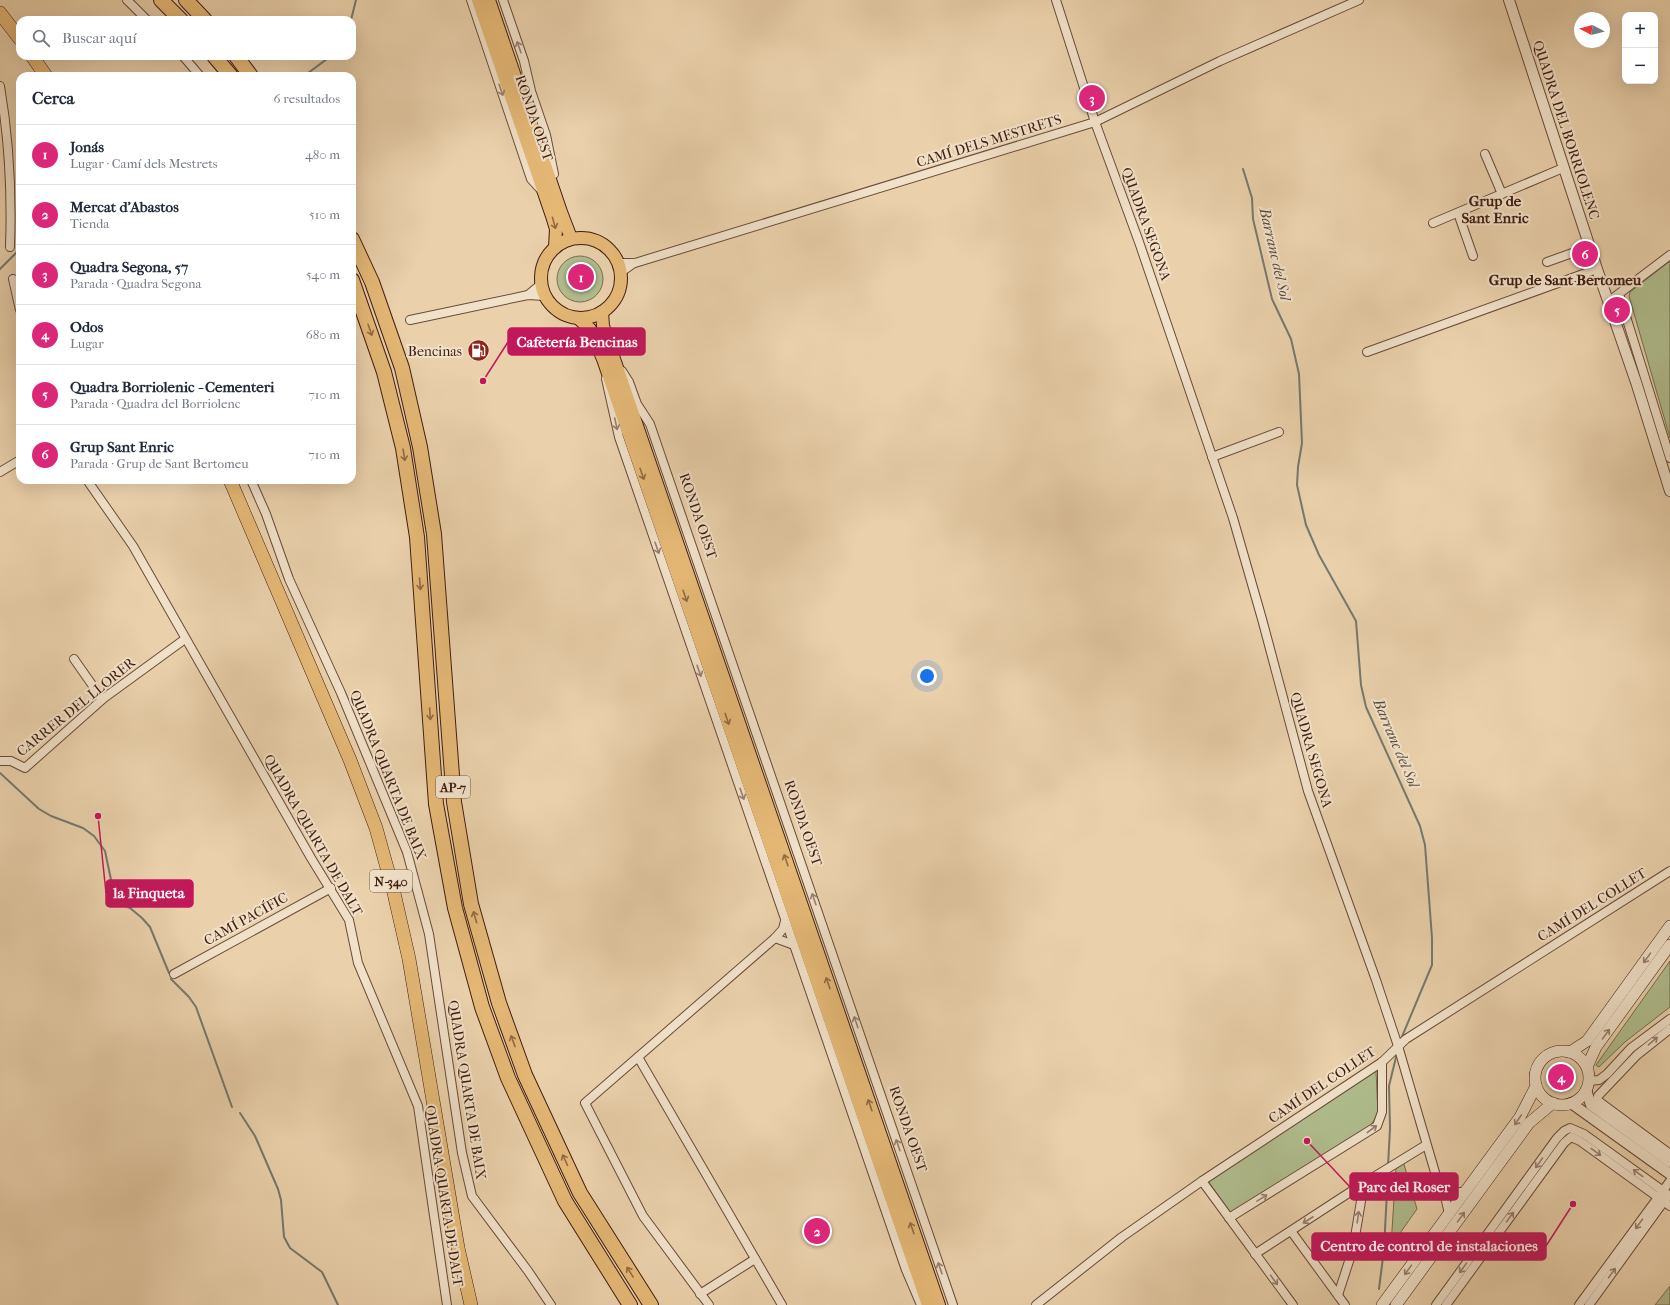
<!DOCTYPE html>
<html lang="es">
<head>
<meta charset="utf-8">
<style>
  :root { --surface:#fff; --page:#f2f2f3; --text:#1f2937; --muted:#747a83; --line:#e0e1e3; --accent:#db2777 }
  body { margin:0; font-family:"IM FELL French Canon",serif; background:var(--page); color:var(--text) }
  .controls { position:absolute; right:12px; top:12px; display:grid; overflow:hidden; border-radius:8px; box-shadow:0 4px 16px #0002 }
  .controls button { width:36px; height:36px; display:grid; place-items:center; padding:0; border:0; border-bottom:1px solid var(--line); background:var(--surface); color:var(--text); font:20px sans-serif }
  .compass { position:absolute; left:1574px; top:12px; width:36px; height:36px; border-radius:50%; background:var(--surface); box-shadow:0 4px 16px #0002; rotate:277deg }
  .you { position:absolute; left:927px; top:676px; width:14px; height:14px; margin:-10px; border:3px solid #fff; border-radius:50%; background:#1a73e8; box-shadow:0 0 0 6px #1a73e833 }
  .badge { display:grid; place-items:center; width:26px; height:26px; border-radius:50%; background:var(--accent); color:#fff; font-size:13px; font-weight:700 }
  .pin { position:absolute; translate:-50% -50%; border:2px solid #fff; box-shadow:0 1px 4px #0006 }
  .list { margin:0; padding:0; list-style:none }
  h2 { display:flex; justify-content:space-between; align-items:center; height:52px; margin:0; padding:0 16px; font-size:17px }
  h2 small { font-size:13px; font-weight:400; color:var(--muted) }
  .list li { display:grid; grid-template-columns:26px 1fr auto; gap:12px; align-items:center; box-sizing:border-box; height:60px; padding:0 16px; border-top:1px solid var(--line) }
  .list b { display:block; font-size:15px; white-space:nowrap }
  .list p { margin:0; font-size:13px; white-space:nowrap; color:var(--muted) }
  .list em { font-size:13px; font-style:normal; color:var(--muted) }
  .icon { flex:none; width:22px; height:22px; fill:none; stroke:currentColor; stroke-width:2; stroke-linecap:round; stroke-linejoin:round }
  .map { position:relative; flex:none; width:1670px; height:1305px; overflow:hidden }
  .search { position:absolute; background:var(--surface); box-shadow:0 4px 16px #0002; left:16px; top:16px; width:340px; height:44px; display:flex; align-items:center; gap:10px; box-sizing:border-box; padding:0 14px; border-radius:12px; color:var(--muted); font-size:15px }
  .panel { position:absolute; background:var(--surface); box-shadow:0 4px 16px #0002; left:16px; top:72px; width:340px; height:412px; border-radius:12px }
  .map>svg:first-child { display:block }
</style>
</head>
<body>
<div class="map">
<svg width="1670" height="1305" viewBox="0 0 1670 1305">
  <rect width="100%" height="100%" fill="#ead1ac"/>
  <filter id="stains"><feTurbulence type="fractalNoise" baseFrequency=".005" numOctaves="4"/><feColorMatrix values="0 0 0 0 .2 0 0 0 0 .09 0 0 0 0 .02 0 0 0 .5 -.17"/></filter>
  <radialGradient id="worn" r=".72"><stop offset=".6" stop-color="#630" stop-opacity="0"/><stop offset="1" stop-color="#630" stop-opacity=".3"/></radialGradient>
  <g fill="#b0bd8e" stroke="#786d50">
    <circle cx="580" cy="279" r="23"/>
    <polygon points="1670,261 1670,438 1629,296 1630,292"/>
    <polygon points="1670,961 1670,1007 1625,1042 1599,1067 1596,1065"/>
    <polygon points="1376,1071 1378,1115 1370,1126 1231,1213 1208,1181"/>
    <polygon points="1403,1161 1417,1209 1391,1246 1396,1167"/>
    <polygon points="1670,1286 1670,1305 1655,1305"/>
  </g>
  <g fill="none" stroke-linecap="round" stroke-linejoin="round">
    <g stroke="#75796f" stroke-width="2">
      <polyline points="351,20 356,0"/>
      <polyline points="304,76 331,56"/>
      <polyline points="1243,169 1252,198 1253,219 1272,299 1291,339 1299,374 1302,443 1298,467 1297,485 1306,525 1319,555 1356,621 1361,685 1366,707 1420,826 1425,845 1432,938 1432,965 1401,1039"/>
      <polyline points="0,269 20,249"/>
      <polyline points="0,773 39,809 51,816 83,828 94,836 105,851 114,894 119,903 130,908 142,918 150,927 169,973"/>
      <polyline points="171,979 189,997 196,1007 232,1107"/>
      <polyline points="240,1113 255,1136 278,1189 281,1200 284,1237 290,1248 322,1272 338,1305"/>
      <polyline points="1388,1166 1390,1128 1389,1086 1397,1053"/>
      <polyline points="1379,1289 1384,1249 1388,1172"/>
    </g>
    <defs>
      <g id="minor">
        <polyline points="127,0 147,20"/>
        <polyline points="471,0 531,179 541,190"/>
        <polyline points="503,0 524,61 531,91 546,135 554,174"/>
        <polyline points="1056,0 1095,122 1139,242 1233,518 1262,619 1308,791 1376,980 1398,1046 1439,1186 1444,1192 1449,1214"/>
        <polyline points="183,56 200,76"/>
        <path d="M0 86C9 139 12 193 10 247"/>
        <polyline points="1485,154 1502,194"/>
        <polyline points="1458,213 1473,256"/>
        <polyline points="1433,223 1563,168"/>
        <polyline points="1547,262 1589,247"/>
        <polyline points="618,263 635,263 1095,122 1220,61 1359,0"/>
        <polyline points="620,273 634,263"/>
        <polyline points="13,279 20,310"/>
        <polyline points="1619,294 1670,458"/>
        <polyline points="528,295 541,284"/>
        <polyline points="1608,302 1670,255"/>
        <polyline points="410,320 528,295 545,296"/>
        <polyline points="1367,352 1597,269"/>
        <polyline points="622,371 629,382 637,404 650,424 663,462 953,1305"/>
        <polyline points="606,379 619,437 906,1270 921,1305"/>
        <polyline points="1212,457 1279,432"/>
        <polyline points="0,472 20,460"/>
        <polyline points="87,480 133,546 311,858 349,920 358,963 418,1106 447,1305"/>
        <polyline points="251,480 266,514 289,579 341,693 407,852 429,934 462,1153 472,1196 528,1271 551,1305"/>
        <polyline points="74,659 102,699"/>
        <polyline points="0,761 11,761 25,768 104,698 185,639"/>
        <polyline points="775,938 794,945"/>
        <polyline points="174,974 331,888"/>
        <polyline points="1670,1029 1637,1055 1598,1096 1597,1100 1670,1154"/>
        <polyline points="638,1057 782,1305"/>
        <polyline points="1589,1081 1599,1080 1607,1074 1631,1048 1670,1019"/>
        <polyline points="1202,1181 1293,1305"/>
        <polyline points="1444,1192 1465,1192"/>
        <polyline points="1229,1218 1377,1126 1382,1112 1382,1062"/>
        <polyline points="1291,1231 1345,1305"/>
        <polyline points="1255,1254 1364,1183 1426,1145"/>
        <polyline points="700,1294 755,1259"/>
        <polyline points="1338,1295 1353,1249 1364,1183"/>
        <polyline points="709,1305 643,1216 585,1103 775,938 783,929 785,921"/>
        <polyline points="1036,1305 1122,1237 1202,1181 1382,1062 1406,1039 1670,871"/>
        <polyline points="1436,1305 1557,1138 1564,1131 1570,1128 1584,1134 1670,1196"/>
        <polyline points="1446,1305 1564,1143 1571,1137 1580,1141 1670,1206"/>
        <polyline points="1579,1305 1670,1181"/>
        <polyline points="1589,1305 1667,1197"/>
      </g>
      <g id="tertiary">
        <polyline points="1509,0 1597,269 1636,382 1670,491"/>
        <polyline points="1586,1090 1591,1105 1670,1162"/>
        <polyline points="1571,1103 1670,1174"/>
      </g>
      <g id="secondary">
        <circle cx="1562" cy="1078" r="27"/>
        <polyline points="1570,1052 1587,1041 1670,926"/>
        <polyline points="1587,1067 1596,1047 1670,945"/>
        <polyline points="1382,1305 1520,1117 1536,1086"/>
        <polyline points="1396,1305 1529,1123 1553,1103"/>
      </g>
      <g id="primary">
        <polyline points="478,0 552,216 556,229 555,247"/>
        <polyline points="489,0 561,212 571,238"/>
        <circle cx="581" cy="278" r="40"/>
        <polyline points="602,312 603,326 613,356 939,1305"/>
        <polyline points="578,318 590,329 603,359 928,1305"/>
      </g>
      <g id="trunk">
        <polyline points="0,13 20,39"/>
        <polyline points="32,56 46,76"/>
        <polyline points="230,480 350,760 376,828 394,893 409,959 458,1248 471,1305"/>
      </g>
      <g id="motorway">
        <polyline points="161,0 181,20"/>
        <polyline points="186,0 205,20"/>
        <polyline points="214,56 231,76"/>
        <polyline points="236,56 251,76"/>
        <polyline points="352,239 372,282 402,368 420,447 434,534 454,802 471,904 499,1003 525,1075 580,1193 651,1305"/>
        <polyline points="352,280 384,372 403,448 417,537 436,804 455,908 482,1007 508,1078 565,1201 630,1305"/>
      </g>
    </defs>
    <use href="#minor" stroke="#6a4a38" stroke-width="10"/>
    <use href="#tertiary" stroke="#6a4a38" stroke-width="12"/>
    <use href="#secondary" stroke="#401d11" stroke-width="12"/>
    <use href="#primary" stroke="#401d11" stroke-width="14"/>
    <use href="#trunk" stroke="#401d11" stroke-width="14"/>
    <use href="#motorway" stroke="#401d11" stroke-width="16"/>
    <use href="#minor" stroke="#f1e1c9" stroke-width="8"/>
    <use href="#tertiary" stroke="#f1e1c9" stroke-width="10"/>
    <use href="#secondary" stroke="#f1e1c9" stroke-width="11"/>
    <use href="#primary" stroke="#e5b876" stroke-width="12"/>
    <use href="#trunk" stroke="#e5b876" stroke-width="13"/>
    <use href="#motorway" stroke="#e5b876" stroke-width="14"/>
  </g>
  <defs><path id="oneway-shaft" d="M-6 0H5M1.5-3L5.5 0L1.5 3" fill="none" stroke-width="1.6" stroke-linecap="round" stroke-linejoin="round"/></defs>
  <g stroke="#987f6d">
    <use href="#oneway-shaft" transform="translate(519 47) rotate(-109)"/>
    <use href="#oneway-shaft" transform="translate(501 90) rotate(71)"/>
    <use href="#oneway-shaft" transform="translate(616 424) rotate(78)"/>
    <use href="#oneway-shaft" transform="translate(657 548) rotate(71)"/>
    <use href="#oneway-shaft" transform="translate(699 671) rotate(71)"/>
    <use href="#oneway-shaft" transform="translate(742 794) rotate(71)"/>
    <use href="#oneway-shaft" transform="translate(814 899) rotate(-109)"/>
    <use href="#oneway-shaft" transform="translate(1647 958) rotate(126)"/>
    <use href="#oneway-shaft" transform="translate(856 1022) rotate(-109)"/>
    <use href="#oneway-shaft" transform="translate(1606 1034) rotate(-54)"/>
    <use href="#oneway-shaft" transform="translate(1653 1041) rotate(-41)"/>
    <use href="#oneway-shaft" transform="translate(1518 1120) rotate(124)"/>
    <use href="#oneway-shaft" transform="translate(1372 1129) rotate(-37)"/>
    <use href="#oneway-shaft" transform="translate(898 1145) rotate(-109)"/>
    <use href="#oneway-shaft" transform="translate(1596 1152) rotate(36)"/>
    <use href="#oneway-shaft" transform="translate(1539 1163) rotate(126)"/>
    <use href="#oneway-shaft" transform="translate(1638 1173) rotate(-144)"/>
    <use href="#oneway-shaft" transform="translate(1262 1198) rotate(-32)"/>
    <use href="#oneway-shaft" transform="translate(1358 1217) rotate(-82)"/>
    <use href="#oneway-shaft" transform="translate(1461 1217) rotate(-54)"/>
    <use href="#oneway-shaft" transform="translate(1510 1217) rotate(-54)"/>
    <use href="#oneway-shaft" transform="translate(1308 1220) rotate(147)"/>
    <use href="#oneway-shaft" transform="translate(1639 1224) rotate(126)"/>
    <use href="#oneway-shaft" transform="translate(940 1268) rotate(-109)"/>
    <use href="#oneway-shaft" transform="translate(1463 1268) rotate(126)"/>
    <use href="#oneway-shaft" transform="translate(1408 1270) rotate(126)"/>
    <use href="#oneway-shaft" transform="translate(1612 1273) rotate(-54)"/>
    <use href="#oneway-shaft" transform="translate(1274 1280) rotate(54)"/>
  </g>
  <g stroke="#926a44">
    <use href="#oneway-shaft" transform="translate(554 223) rotate(74)"/>
    <use href="#oneway-shaft" transform="translate(370 330) rotate(71)"/>
    <use href="#oneway-shaft" transform="translate(404 455) rotate(81)"/>
    <use href="#oneway-shaft" transform="translate(642 474) rotate(71)"/>
    <use href="#oneway-shaft" transform="translate(420 584) rotate(86)"/>
    <use href="#oneway-shaft" transform="translate(685 596) rotate(71)"/>
    <use href="#oneway-shaft" transform="translate(430 714) rotate(86)"/>
    <use href="#oneway-shaft" transform="translate(727 719) rotate(71)"/>
    <use href="#oneway-shaft" transform="translate(786 860) rotate(-109)"/>
    <use href="#oneway-shaft" transform="translate(475 917) rotate(-106)"/>
    <use href="#oneway-shaft" transform="translate(828 983) rotate(-109)"/>
    <use href="#oneway-shaft" transform="translate(513 1041) rotate(-110)"/>
    <use href="#oneway-shaft" transform="translate(870 1105) rotate(-109)"/>
    <use href="#oneway-shaft" transform="translate(565 1160) rotate(-115)"/>
    <use href="#oneway-shaft" transform="translate(912 1228) rotate(-109)"/>
    <use href="#oneway-shaft" transform="translate(630 1272) rotate(-122)"/>
  </g>
  <defs>
    <symbol id="fuel-disc" viewBox="-11 -11 22 22"><circle r="9.5" fill="#8f2418" stroke="#f1e1c9"/><path d="M-5.5-6h7V0h2V4h1.3V-2.5L3-4.5l.8-.8L6-3V5H2.5V1h-1V6h-7ZM-4.2-4.7v3.2H.2V-4.7Z" fill="#fff"/></symbol>
  </defs>
  <g fill-rule="evenodd">
    <use href="#fuel-disc" x="466" y="338" width="25" height="25"/>
  </g>
  <g text-anchor="middle" dominant-baseline="central" stroke-width="4" stroke-linejoin="round" paint-order="stroke">
    <g fill="#f1e1c9" stroke="#755848" stroke-width="1">
      <rect x="436" y="776" width="34" height="22" rx="3"/>
      <rect x="370" y="870" width="42" height="22" rx="3"/>
    </g>
    <g font-size="13" font-weight="bold" fill="#401d11">
      <text x="453" y="787">AP-7</text>
      <text x="391" y="881">N-340</text>
    </g>
    <g font-size="14" fill="#401d11" stroke="#f1e1c9">
      <text transform="translate(534 118) rotate(71)">RONDA OEST</text>
      <text transform="translate(1566 130) rotate(72)">QUADRA DEL BORRIOLENC</text>
      <text transform="translate(989 141) rotate(-17)">CAMÍ DELS MESTRETS</text>
      <text transform="translate(1146 224) rotate(70)">QUADRA SEGONA</text>
      <text transform="translate(698 516) rotate(71)">RONDA OEST</text>
      <text transform="translate(76 707) rotate(-39)">CARRER DEL LLORER</text>
      <text transform="translate(1311 750) rotate(74)">QUADRA SEGONA</text>
      <text transform="translate(388 775) rotate(68)">QUADRA QUARTA DE BAIX</text>
      <text transform="translate(803 823) rotate(71)">RONDA OEST</text>
      <text transform="translate(313 835) rotate(60)">QUADRA QUARTA DE DALT</text>
      <text transform="translate(1592 905) rotate(-32)">CAMÍ DEL COLLET</text>
      <text transform="translate(246 919) rotate(-29)">CAMÍ PACÍFIC</text>
      <text transform="translate(1322 1085) rotate(-34)">CAMÍ DEL COLLET</text>
      <text transform="translate(467 1090) rotate(81)">QUADRA QUARTA DE BAIX</text>
      <text transform="translate(908 1129) rotate(71)">RONDA OEST</text>
      <text transform="translate(444 1196) rotate(81)">QUADRA QUARTA DE DALT</text>
    </g>
    <g font-size="14" fill="#401d11" stroke="#f1e1c9" text-anchor="end">
      <text x="462" y="351">Bencinas</text>
    </g>
    <g font-size="15" font-weight="bold" fill="#401d11" stroke="#f1e1c9">
      <text x="1495" y="201">Grup de<tspan x="1495" dy="17">Sant Enric</tspan></text>
      <text x="1565" y="280">Grup de Sant Bertomeu</text>
    </g>
    <g font-size="15" font-style="italic" fill="#5a4b40" stroke="#f1e1c9">
      <text transform="translate(1275 254) rotate(77)">Barranc del Sol</text>
      <text transform="translate(1396 743) rotate(67)">Barranc del Sol</text>
    </g>
  </g>
  <path fill="none" stroke="#c2185b" stroke-width="1.5" d="M483 381L508 342M98 816L106 893M1307 1141L1350 1187M1573 1204L1546 1246"/>
  <g fill="#c2185b" stroke="#f1e1c9" stroke-width="1.5">
    <circle cx="483" cy="381" r="4"/>
    <circle cx="98" cy="816" r="4"/>
    <circle cx="1307" cy="1141" r="4"/>
    <circle cx="1573" cy="1204" r="4"/>
  </g>
  <g fill="#c2185b" stroke="#c2185b" stroke-width="1.5">
    <rect x="508" y="328" width="137" height="27" rx="4"/>
    <rect x="106" y="880" width="87" height="27" rx="4"/>
    <rect x="1350" y="1173" width="108" height="27" rx="4"/>
    <rect x="1312" y="1233" width="234" height="27" rx="4"/>
  </g>
  <g font-size="15" text-anchor="middle" font-weight="bold" fill="#fff">
    <text x="577" y="347">Cafetería Bencinas</text>
    <text x="149" y="898">la Finqueta</text>
    <text x="1404" y="1192">Parc del Roser</text>
    <text x="1429" y="1251">Centro de control de instalaciones</text>
  </g>
  <rect width="100%" height="100%" filter="url(#stains)"/>
  <rect width="100%" height="100%" fill="url(#worn)"/>
</svg>
<div class="controls">
<button>+</button>
<button>−</button>
</div>
<svg class="compass" viewBox="-18 -18 36 36"><path d="M0-13l5 13h-10z" fill="#e53935"/><path d="M0 13l5-13h-10z" fill="#747a83"/></svg>
<div class="you"></div>
<div class="pin badge" style="left:581px;top:277px">1</div>
<div class="pin badge" style="left:817px;top:1231px">2</div>
<div class="pin badge" style="left:1092px;top:98px">3</div>
<div class="pin badge" style="left:1561px;top:1077px">4</div>
<div class="pin badge" style="left:1617px;top:310px">5</div>
<div class="pin badge" style="left:1585px;top:254px">6</div>
<div class="search"><svg class="icon" aria-label="search" viewBox="0 0 24 24"><circle cx="10" cy="10" r="6"/><path d="M15 15l6 6"/></svg>Buscar aquí</div>
<section class="panel">
<h2>Cerca<small>6 resultados</small></h2>
<ul class="list">
<li><span class="badge">1</span><div><b>Jonás</b><p>Lugar · Camí dels Mestrets</p></div><em>480 m</em></li>
<li><span class="badge">2</span><div><b>Mercat d'Abastos</b><p>Tienda</p></div><em>510 m</em></li>
<li><span class="badge">3</span><div><b>Quadra Segona, 57</b><p>Parada · Quadra Segona</p></div><em>540 m</em></li>
<li><span class="badge">4</span><div><b>Odos</b><p>Lugar</p></div><em>680 m</em></li>
<li><span class="badge">5</span><div><b>Quadra Borriolenic - Cementeri</b><p>Parada · Quadra del Borriolenc</p></div><em>710 m</em></li>
<li><span class="badge">6</span><div><b>Grup Sant Enric</b><p>Parada · Grup de Sant Bertomeu</p></div><em>710 m</em></li>
</ul>
</section>
</div>
</body>
</html>
